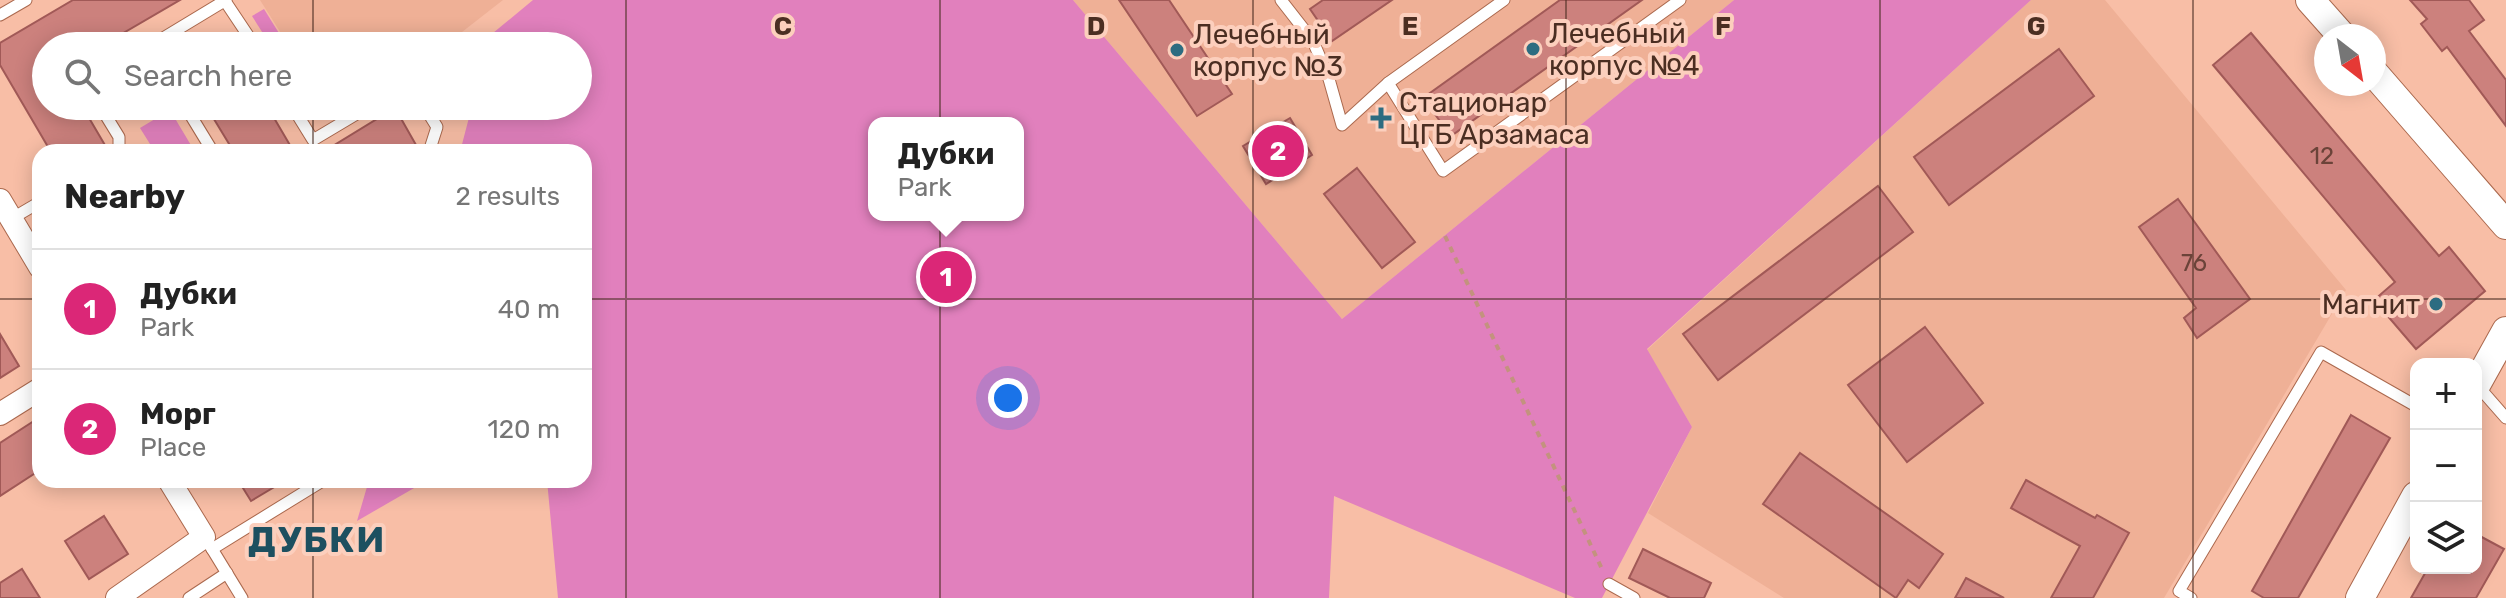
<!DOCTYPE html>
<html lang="en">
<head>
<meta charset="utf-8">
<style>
  :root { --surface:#fff; --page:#f2f2f2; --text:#222; --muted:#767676; --line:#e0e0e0; --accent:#db2777 }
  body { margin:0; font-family:Rubik,sans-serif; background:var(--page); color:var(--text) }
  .controls { position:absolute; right:24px; bottom:24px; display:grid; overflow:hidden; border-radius:16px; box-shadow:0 4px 20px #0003 }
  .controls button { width:72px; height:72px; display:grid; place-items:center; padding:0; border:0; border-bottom:2px solid var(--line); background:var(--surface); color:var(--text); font:40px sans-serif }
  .compass { position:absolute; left:2314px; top:24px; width:72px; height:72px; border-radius:50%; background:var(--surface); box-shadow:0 4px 20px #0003; rotate:149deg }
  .you { position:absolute; left:1008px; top:398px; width:28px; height:28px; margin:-20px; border:6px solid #fff; border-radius:50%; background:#1a73e8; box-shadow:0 0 0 12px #1a73e833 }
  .badge { display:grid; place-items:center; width:52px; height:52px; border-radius:50%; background:var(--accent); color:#fff; font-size:26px; font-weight:700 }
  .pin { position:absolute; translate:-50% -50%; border:4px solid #fff; box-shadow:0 2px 8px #0006 }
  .popup { position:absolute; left:868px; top:117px; width:156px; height:104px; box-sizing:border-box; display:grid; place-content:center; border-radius:16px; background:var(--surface); filter:drop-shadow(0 2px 6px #0005); font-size:26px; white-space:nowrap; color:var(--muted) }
  .popup b { font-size:30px; color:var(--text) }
  .popup::after { content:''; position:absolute; left:50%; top:100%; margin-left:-16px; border:16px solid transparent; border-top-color:var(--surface) }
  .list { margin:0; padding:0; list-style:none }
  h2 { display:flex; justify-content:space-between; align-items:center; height:104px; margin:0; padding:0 32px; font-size:34px }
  h2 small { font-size:26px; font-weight:400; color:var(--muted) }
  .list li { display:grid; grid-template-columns:52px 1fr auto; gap:24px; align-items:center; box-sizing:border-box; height:120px; padding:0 32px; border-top:2px solid var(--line) }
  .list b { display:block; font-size:30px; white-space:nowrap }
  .list p { margin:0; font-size:26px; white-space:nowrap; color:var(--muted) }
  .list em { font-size:26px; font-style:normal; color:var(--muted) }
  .icon { flex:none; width:44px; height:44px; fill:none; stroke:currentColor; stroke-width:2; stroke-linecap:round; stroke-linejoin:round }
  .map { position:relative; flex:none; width:2506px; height:598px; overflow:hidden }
  .search { position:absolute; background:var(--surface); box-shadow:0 4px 20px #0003; left:32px; top:32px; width:560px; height:88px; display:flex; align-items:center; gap:20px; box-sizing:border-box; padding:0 28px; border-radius:44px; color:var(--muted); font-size:30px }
  .panel { position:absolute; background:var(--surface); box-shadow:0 4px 20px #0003; left:32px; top:144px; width:560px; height:344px; border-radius:24px }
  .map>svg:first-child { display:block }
</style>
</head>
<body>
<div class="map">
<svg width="2506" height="598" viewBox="0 0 2506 598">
  <rect width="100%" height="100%" fill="#f8bea6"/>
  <g fill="#efb096">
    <polygon points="260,0 503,0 453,39 441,46 289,46"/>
    <polygon points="1073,0 1734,0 1342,319"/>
    <polygon points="2031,0 2105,0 2346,290 2164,598 1784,598 1648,513 1692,427 1647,350"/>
  </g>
  <g fill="#e180bd" fill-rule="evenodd">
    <path d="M533 0H1073L1342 319 1734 0H2031L1647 349 1692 427 1602 598H1575L1334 496 1329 598H558L547 480H584V152H460L472 106H578V46H489L493 33ZM874 123H1018V215H874Z"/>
    <polygon points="264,9 287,46 271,46 252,16"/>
    <polygon points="170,110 195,152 155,152 140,128"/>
    <polygon points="369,480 428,480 357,521"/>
  </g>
  <g fill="#cc817d" stroke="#a15957" stroke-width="2">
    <polygon points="73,0 180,0 101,46 46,46 46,106 82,106 109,152 51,152 0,65 0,43"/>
    <polygon points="1119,0 1169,0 1232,94 1197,116"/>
    <polygon points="1323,0 1392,0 1332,41 1310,9"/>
    <polygon points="1560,0 1642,0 1451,136 1423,98"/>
    <polygon points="2410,0 2469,0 2484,20 2469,31 2506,80 2506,126 2447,47 2442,51 2421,24 2427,19"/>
    <polygon points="2251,33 2439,256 2449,247 2485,291 2416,349 2374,300 2395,282 2213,65"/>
    <polygon points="2059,49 2094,96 1949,205 1914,157"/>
    <polygon points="206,106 267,106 294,152 234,152"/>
    <polygon points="395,108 420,152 323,152"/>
    <polygon points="1290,118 1312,155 1266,184 1243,146"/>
    <polygon points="1357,168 1415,242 1382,268 1324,194"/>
    <polygon points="1878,186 1913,232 1718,380 1683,334"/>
    <polygon points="2178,199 2250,299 2197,338 2184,318 2196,308 2139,227"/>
    <polygon points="1925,327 1983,403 1907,462 1848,385"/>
    <polygon points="0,334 19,366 0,378"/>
    <polygon points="2351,415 2390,438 2298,598 2264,598 2252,591"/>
    <polygon points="40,417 40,470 0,496 0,443"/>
    <polygon points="1800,453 1943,554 1919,588 1908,580 1896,598 1763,504"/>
    <polygon points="238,480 286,480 251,501"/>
    <polygon points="2026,480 2095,518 2097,515 2129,533 2093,598 2051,598 2080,546 2011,508"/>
    <polygon points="104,516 128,554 89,579 65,541"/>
    <polygon points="2476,534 2504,549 2476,598 2411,598 2428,568 2476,568"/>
    <polygon points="1643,549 1711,583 1704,598 1670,598 1629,578"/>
    <polygon points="22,569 40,598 0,598 0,583"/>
    <polygon points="1966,578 2004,598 1955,598"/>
  </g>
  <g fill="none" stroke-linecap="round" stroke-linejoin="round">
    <defs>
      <g id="service">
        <polyline points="1281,0 1313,41 1329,79 1342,125 1388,83"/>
        <polyline points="1504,0 1388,83 1443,171 1680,0"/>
        <polyline points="225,1 255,46"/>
        <polyline points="0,15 26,0"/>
        <polyline points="150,46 226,0"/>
        <polyline points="100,106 119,137 119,152"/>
        <polyline points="185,106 213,152"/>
        <polyline points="292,106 313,140 370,106"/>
        <polyline points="424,106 437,127 429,152"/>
        <polyline points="11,219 40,202"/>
        <polyline points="2477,385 2506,418"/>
        <polyline points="209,544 242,598"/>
        <polyline points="212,549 324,480"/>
        <polyline points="1609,584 1634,598"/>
        <polyline points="189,598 227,573"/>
        <polyline points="2191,598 2179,591 2321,352 2416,406"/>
      </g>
      <g id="minor">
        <polyline points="0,200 40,267"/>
        <polyline points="0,414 40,389"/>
        <polyline points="117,598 204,537 169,480"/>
      </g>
      <g id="tertiary">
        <polyline points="2310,0 2342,36"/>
        <polyline points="2374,73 2506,225"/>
        <polyline points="2476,385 2506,331"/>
        <polyline points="2360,598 2416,496"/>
      </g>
    </defs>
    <use href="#service" stroke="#ab694e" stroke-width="13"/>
    <use href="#minor" stroke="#ab694e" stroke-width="24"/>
    <use href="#tertiary" stroke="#ab694e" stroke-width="30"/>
    <polyline stroke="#c3927e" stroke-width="4" stroke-dasharray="6 6" stroke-linecap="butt" points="1445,236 1603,571"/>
    <use href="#service" stroke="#fff" stroke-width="11"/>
    <use href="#minor" stroke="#fff" stroke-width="22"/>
    <use href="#tertiary" stroke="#fff" stroke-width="28"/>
  </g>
  <path fill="none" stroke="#4b2e22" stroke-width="2" stroke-opacity="0.55" d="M313 0V46M626 0V598M940 0V598M1253 0V598M1566 0V598M1880 0V598M2193 0V598M313 106V152M0 299H40M584 299H2506M313 480V598"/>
  <g fill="#2d6c81" stroke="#fccfbd" stroke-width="3">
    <circle cx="1533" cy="49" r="8"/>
    <circle cx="1177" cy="50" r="8"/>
    <path d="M1377 106h8v8h8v8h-8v8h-8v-8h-8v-8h8z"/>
    <circle cx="2436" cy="304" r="8"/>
  </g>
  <g text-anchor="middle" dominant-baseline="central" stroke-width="8" stroke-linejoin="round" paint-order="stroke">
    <g font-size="24" fill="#6b4339">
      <text x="2322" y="156">12</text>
      <text x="2194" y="263">76</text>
    </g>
    <g font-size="28" fill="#4b2e22" stroke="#fccfbd" text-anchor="start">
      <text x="1549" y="33">Лечебный<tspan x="1549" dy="32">корпус №4</tspan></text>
      <text x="1193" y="34">Лечебный<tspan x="1193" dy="32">корпус №3</tspan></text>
      <text x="1399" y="102">Стационар<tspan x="1399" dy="32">ЦГБ Арзамаса</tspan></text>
      <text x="2420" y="304" text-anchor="end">Магнит</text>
    </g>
    <g font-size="36" font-weight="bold" letter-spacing="2" fill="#1d5060" stroke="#fccfbd">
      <text x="317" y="539">ДУБКИ</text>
    </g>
  </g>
  <g font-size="26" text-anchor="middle" font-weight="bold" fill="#4b2e22" stroke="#fccfbd" stroke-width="8" stroke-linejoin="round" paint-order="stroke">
    <text x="783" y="35">C</text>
    <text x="1096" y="35">D</text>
    <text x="1410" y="35">E</text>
    <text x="1723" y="35">F</text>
    <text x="2036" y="35">G</text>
  </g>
</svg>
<div class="controls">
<button>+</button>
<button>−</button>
<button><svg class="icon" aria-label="layers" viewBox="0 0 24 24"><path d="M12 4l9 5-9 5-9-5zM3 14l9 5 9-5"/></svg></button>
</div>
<svg class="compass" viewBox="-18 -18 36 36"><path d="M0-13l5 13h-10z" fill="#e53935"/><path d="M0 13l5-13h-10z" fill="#767676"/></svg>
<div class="you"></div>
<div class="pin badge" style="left:946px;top:277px">1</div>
<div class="popup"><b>Дубки</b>Park</div>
<div class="pin badge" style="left:1278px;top:151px">2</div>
<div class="search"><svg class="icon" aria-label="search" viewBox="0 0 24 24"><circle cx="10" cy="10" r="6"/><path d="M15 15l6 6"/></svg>Search here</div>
<section class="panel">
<h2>Nearby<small>2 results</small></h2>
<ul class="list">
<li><span class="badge">1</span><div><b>Дубки</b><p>Park</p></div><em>40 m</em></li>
<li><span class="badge">2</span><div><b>Морг</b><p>Place</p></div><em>120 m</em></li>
</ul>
</section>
</div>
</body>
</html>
